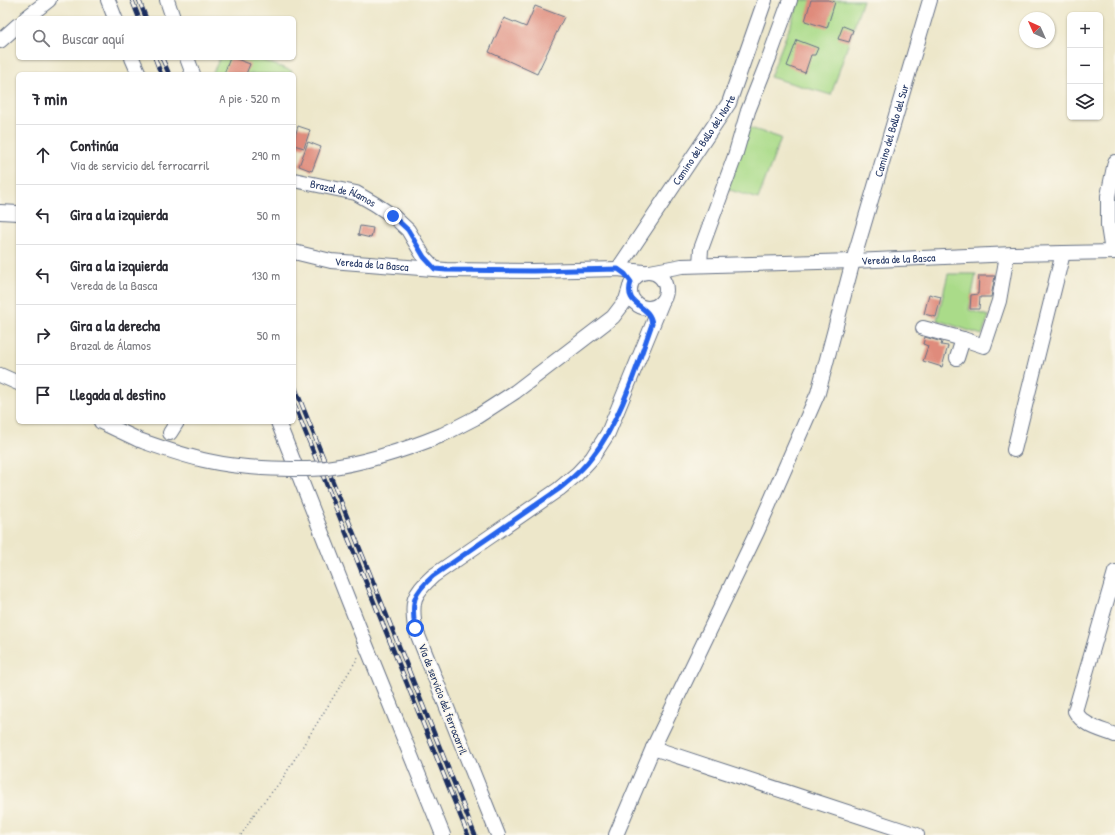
<!DOCTYPE html>
<html lang="es">
<head>
<meta charset="utf-8">
<style>
  :root { --surface:#fff; --page:#f7f7f7; --text:#2b2b33; --muted:#7c7c81; --line:#e1e1e2 }
  body { margin:0; font-family:"Patrick Hand",sans-serif; background:var(--page); color:var(--text) }
  .controls { position:absolute; right:12px; top:12px; display:grid; overflow:hidden; border-radius:6px; box-shadow:0 1px 3px #0004 }
  .controls button { width:36px; height:36px; display:grid; place-items:center; padding:0; border:0; border-bottom:1px solid var(--line); background:var(--surface); color:var(--text); font:20px sans-serif }
  .compass { position:absolute; left:1019px; top:12px; width:36px; height:36px; border-radius:50%; background:var(--surface); box-shadow:0 1px 3px #0004; rotate:315deg }
  .stop { position:absolute; width:12px; height:12px; margin:-9px; border:3px solid #2563eb; border-radius:50%; background:#fff }
  .stop.end { background:#2563eb; border-color:#fff; box-shadow:0 1px 4px #0008 }
  .list { margin:0; padding:0; list-style:none }
  h2 { display:flex; justify-content:space-between; align-items:center; height:52px; margin:0; padding:0 16px; font-size:17px }
  h2 small { font-size:13px; font-weight:400; color:var(--muted) }
  .list li { display:grid; grid-template-columns:26px 1fr auto; gap:12px; align-items:center; box-sizing:border-box; height:60px; padding:0 16px; border-top:1px solid var(--line) }
  .list b { display:block; font-size:15px; white-space:nowrap }
  .list p { margin:0; font-size:13px; white-space:nowrap; color:var(--muted) }
  .list em { font-size:13px; font-style:normal; color:var(--muted) }
  .icon { flex:none; width:22px; height:22px; fill:none; stroke:currentColor; stroke-width:2; stroke-linecap:round; stroke-linejoin:round }
  .map { position:relative; flex:none; width:1115px; height:835px; overflow:hidden }
  .search { position:absolute; background:var(--surface); box-shadow:0 1px 3px #0004; left:16px; top:16px; width:280px; height:44px; display:flex; align-items:center; gap:10px; box-sizing:border-box; padding:0 14px; border-radius:6px; color:var(--muted); font-size:15px }
  .panel { position:absolute; background:var(--surface); box-shadow:0 1px 3px #0004; left:16px; top:72px; width:280px; height:352px; border-radius:6px }
  .map>svg:first-child { display:block }
</style>
</head>
<body>
<div class="map">
<svg width="1115" height="835" viewBox="0 0 1115 835">
  <rect width="100%" height="100%" fill="#fbf7ec"/>
  <filter id="ink" filterUnits="userSpaceOnUse"><feTurbulence type="fractalNoise" baseFrequency=".025" numOctaves="2"/><feDisplacementMap in="SourceGraphic" scale="8" xChannelSelector="R" yChannelSelector="G"/><feConvolveMatrix kernelMatrix="1 2 1 2 8 2 1 2 1" color-interpolation-filters="sRGB"/></filter>
  <filter id="wash" filterUnits="userSpaceOnUse"><feTurbulence type="fractalNoise" baseFrequency=".012" numOctaves="4" result="noise"/><feDisplacementMap in="SourceGraphic" scale="16" xChannelSelector="R" yChannelSelector="G"/><feGaussianBlur stdDeviation="0.9" result="paint"/><feColorMatrix in="noise" values="0 0 0 0 0 0 0 0 0 0 0 0 0 0 0 0 0 1.4 0 .05"/><feComposite in="paint" operator="in"/></filter>
  <g filter="url(#wash)">
    <rect width="100%" height="100%" fill="#ede7ca"/>
    <g fill="#aadb89" stroke="#628574">
      <polygon points="800,0 863,0 831,95 770,77"/>
      <polygon points="220,58 256,58 292,71 291,74 212,74"/>
      <polygon points="747,127 781,138 758,199 727,189"/>
      <polygon points="948,274 976,274 969,310 989,316 982,335 937,320"/>
    </g>
    <g id="blocks">
      <g fill="#df8b7c">
        <polygon points="811,0 828,0 835,2 827,28 805,21"/>
        <polygon points="535,6 564,17 537,74 489,52 504,18 526,27"/>
        <polygon points="843,26 853,30 849,42 838,39"/>
        <polygon points="797,40 818,48 815,55 811,55 805,73 787,66"/>
        <polygon points="230,58 234,58 250,64 246,74 224,74"/>
        <polygon points="298,126 310,130 304,148 294,145 294,140"/>
        <polygon points="308,142 321,147 312,171 299,166"/>
        <polygon points="360,226 373,228 371,238 358,235"/>
        <polygon points="979,276 995,276 991,297 980,297 979,309 970,309 971,295 978,294"/>
        <polygon points="929,294 941,297 936,317 924,314"/>
        <polygon points="925,337 942,342 941,345 948,346 942,367 923,361 928,346 923,344"/>
      </g>
    </g>
  </g>
  <g filter="url(#ink)">
    <use href="#blocks" fill-opacity="0" stroke="#646f84" stroke-width="1"/>
    <g fill="none" stroke-linecap="round" stroke-linejoin="round">
      <defs>
        <g id="minor">
          <polyline points="108,0 115,18"/>
          <polyline points="167,0 173,18"/>
          <polyline points="26,18 49,0"/>
          <polyline points="0,41 18,25"/>
          <polyline points="132,58 139,74"/>
          <polyline points="187,58 193,74"/>
          <path id="s1" d="M294 180 356 193 375 204 393 216 408 230 424 257 435 269"/>
          <polyline points="0,212 18,213"/>
          <path id="s2" d="M294 252 331 261 446 270 533 271 618 269 643 272"/>
          <polyline points="1112,252 1108,226 1108,196 1115,162"/>
          <polyline points="700,265 701,249 735,156 748,111 769,58 790,0"/>
          <path id="s3" d="M618 269 729 103 765 0"/>
          <circle cx="648" cy="290" r="18"/>
          <path id="s4" d="M650 272 682 266 853 261 1013 254 1115 252"/>
          <polyline points="923,328 963,339"/>
          <polyline points="957,358 963,339 984,346 999,301 1007,255"/>
          <polyline points="0,375 18,383"/>
          <polyline points="101,422 139,440"/>
          <polyline points="278,422 366,645 443,835"/>
          <polyline points="170,433 177,422"/>
          <polyline points="442,435 475,418 515,392 613,317 626,300 630,287"/>
          <polyline points="1014,450 1063,253"/>
          <path d="M1115 572 1075 711C1083 726 1100 729 1115 735"/>
          <path id="s5" d="M653 748 757 532 818 393 853 261 930 0"/>
          <path d="M498 835 415 628C411 601 413 594 433 576L559 489 577 474 592 458 608 433 662 302"/>
          <polyline points="616,835 653,748 917,835"/>
        </g>
      </defs>
      <use href="#minor" stroke="#646f84" stroke-width="16"/>
      <polyline stroke="#646f84" stroke-width="1.5" stroke-dasharray="1 3" stroke-linecap="butt" points="241,835 257,810 281,781 359,656"/>
      <use href="#minor" stroke="#fff" stroke-width="14"/>
      <defs>
        <g id="rail">
          <polyline points="132,0 139,18"/>
          <polyline points="139,0 146,18"/>
          <polyline points="155,58 161,74"/>
          <polyline points="162,58 169,74"/>
          <polyline points="294,385 475,835"/>
          <polyline points="294,404 468,835"/>
        </g>
      </defs>
      <use href="#rail" stroke="#1b2f5e" stroke-width="4.5"/>
      <use href="#rail" stroke="#fbf7ec" stroke-width="3" stroke-dasharray="9" stroke-linecap="butt"/>
      <defs>
        <path id="minor-bridge" d="M139 440C162 448 184 456 208 461 226 465 244 467 262 468 283 469 305 470 326 468 366 463 405 450 442 435"/>
      </defs>
      <use href="#minor-bridge" stroke="#646f84" stroke-width="16" stroke-linecap="butt"/>
      <use href="#minor-bridge" stroke="#fff" stroke-width="14"/>
    </g>
  </g>
  <g fill="none" stroke-linecap="round" stroke-linejoin="round" filter="url(#ink)">
    <path stroke="#2563eb" stroke-width="5" d="M393 216 408 230 424 257 435 269 446 270 533 271 618 269 625 274 631 282C623 307 650 303 652 324 637 366 620 422 592 457 583 470 571 479 559 489L433 576C413 594 411 601 415 628"/>
  </g>
  <g text-anchor="middle" dominant-baseline="central" stroke-width="3.5" stroke-linejoin="round" paint-order="stroke">
    <g font-size="11" fill="#1b2f5e" stroke="#fbf7ec">
      <text stroke="none"><textPath href="#s5" startOffset="664">Camino del Bollo del Sur</textPath></text>
      <text stroke="none"><textPath href="#s3" startOffset="155">Camino del Bollo del Norte</textPath></text>
      <text stroke="none"><textPath href="#s1" startOffset="51">Brazal de Álamos</textPath></text>
      <text stroke="none"><textPath href="#s4" startOffset="249">Vereda de la Basca</textPath></text>
      <text stroke="none"><textPath href="#s2" startOffset="79">Vereda de la Basca</textPath></text>
      <text transform="translate(443 699) rotate(69)">Vía de servicio del ferrocarril</text>
    </g>
  </g>
</svg>
<div class="controls">
<button>+</button>
<button>−</button>
<button><svg class="icon" aria-label="layers" viewBox="0 0 24 24"><path d="M12 4l9 5-9 5-9-5zM3 14l9 5 9-5"/></svg></button>
</div>
<svg class="compass" viewBox="-18 -18 36 36"><path d="M0-13l5 13h-10z" fill="#e53935"/><path d="M0 13l5-13h-10z" fill="#7c7c81"/></svg>
<div class="stop" style="left:415px;top:628px"></div>
<div class="stop end" style="left:393px;top:216px"></div>
<div class="search"><svg class="icon" aria-label="search" viewBox="0 0 24 24"><circle cx="10" cy="10" r="6"/><path d="M15 15l6 6"/></svg>Buscar aquí</div>
<section class="panel">
<h2>7 min<small>A pie · 520 m</small></h2>
<ul class="list">
<li><svg class="icon" aria-label="ahead" viewBox="0 0 24 24"><path d="M12 20V5M6 11l6-6 6 6"/></svg><div><b>Continúa</b><p>Vía de servicio del ferrocarril</p></div><em>290 m</em></li>
<li><svg class="icon" aria-label="left" viewBox="0 0 24 24"><path d="M17 20v-9H6M10 6l-5 5 5 5"/></svg><div><b>Gira a la izquierda</b></div><em>50 m</em></li>
<li><svg class="icon" aria-label="left" viewBox="0 0 24 24"><path d="M17 20v-9H6M10 6l-5 5 5 5"/></svg><div><b>Gira a la izquierda</b><p>Vereda de la Basca</p></div><em>130 m</em></li>
<li><svg class="icon" aria-label="right" viewBox="0 0 24 24"><path d="M7 20v-9h11M14 6l5 5-5 5"/></svg><div><b>Gira a la derecha</b><p>Brazal de Álamos</p></div><em>50 m</em></li>
<li><svg class="icon" aria-label="arrive" viewBox="0 0 24 24"><path d="M6 21V4h12l-3 4 3 4H6"/></svg><div><b>Llegada al destino</b></div></li>
</ul>
</section>
</div>
</body>
</html>
